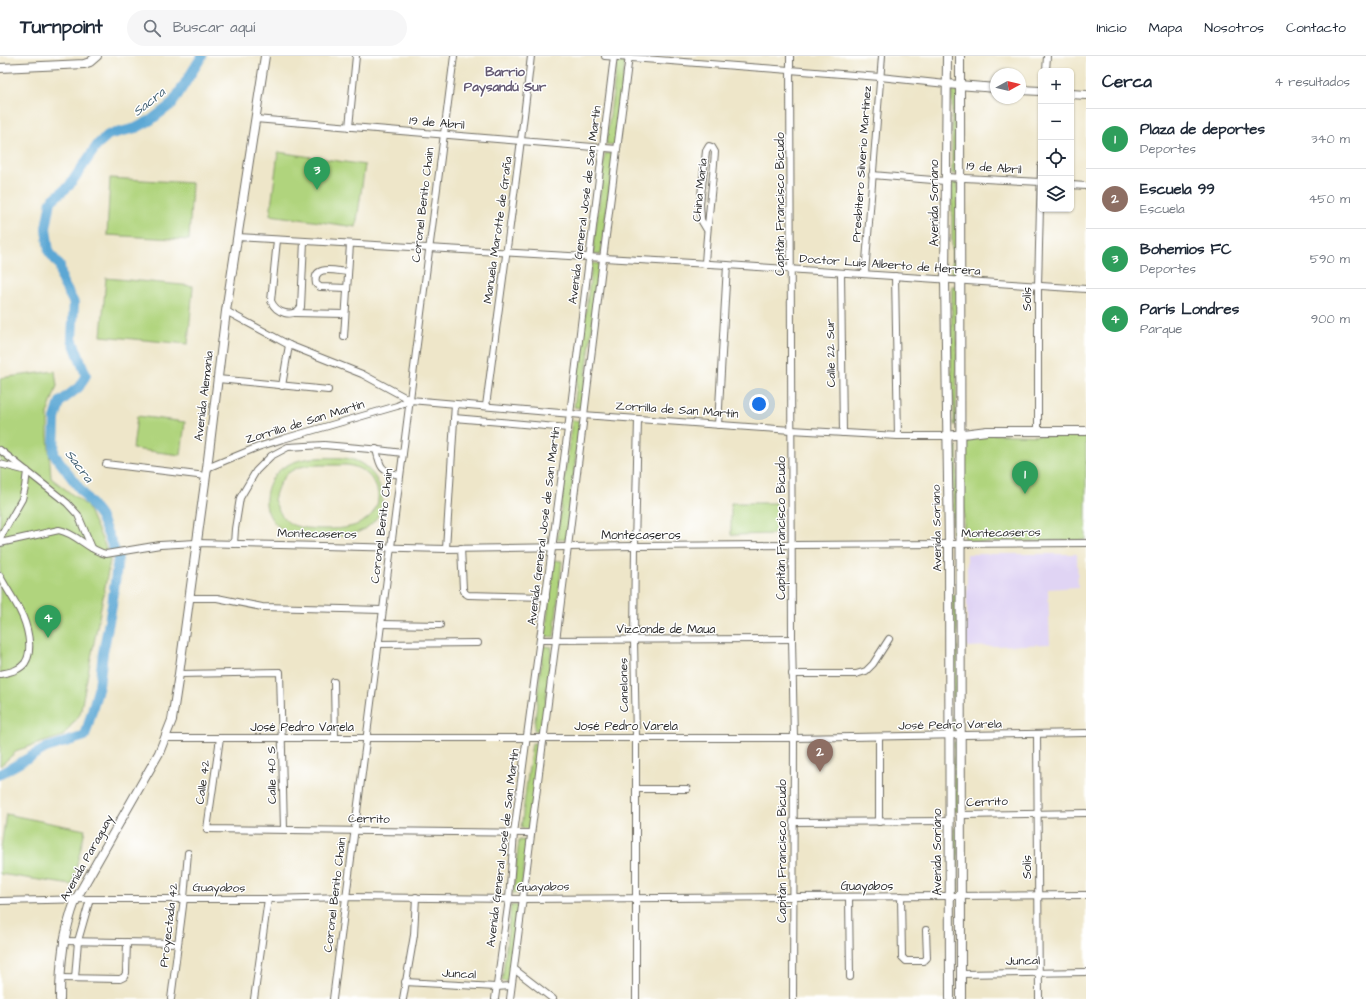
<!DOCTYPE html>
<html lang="es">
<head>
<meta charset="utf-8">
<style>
  :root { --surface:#fff; --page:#f6f6f7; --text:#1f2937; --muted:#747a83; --line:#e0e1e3; --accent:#1a73e8 }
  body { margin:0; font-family:"Architects Daughter",sans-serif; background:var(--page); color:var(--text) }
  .controls { position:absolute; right:12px; top:12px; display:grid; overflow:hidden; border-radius:6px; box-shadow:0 1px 3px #0004 }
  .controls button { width:36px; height:36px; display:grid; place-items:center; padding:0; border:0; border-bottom:1px solid var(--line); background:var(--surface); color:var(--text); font:20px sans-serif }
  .compass { position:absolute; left:990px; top:12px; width:36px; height:36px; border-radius:50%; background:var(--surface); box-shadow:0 1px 3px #0004; rotate:82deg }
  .you { position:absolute; left:759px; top:348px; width:14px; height:14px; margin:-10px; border:3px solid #fff; border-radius:50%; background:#1a73e8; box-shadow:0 0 0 6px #1a73e833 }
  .badge { display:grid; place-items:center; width:26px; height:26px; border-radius:50%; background:var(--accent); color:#fff; font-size:13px; font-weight:700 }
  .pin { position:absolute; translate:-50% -33px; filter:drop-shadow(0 1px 2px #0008) }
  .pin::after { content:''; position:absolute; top:21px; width:14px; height:12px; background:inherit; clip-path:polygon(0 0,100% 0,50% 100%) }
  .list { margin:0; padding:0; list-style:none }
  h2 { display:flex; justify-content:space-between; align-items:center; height:52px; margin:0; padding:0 16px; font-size:17px }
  h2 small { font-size:13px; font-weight:400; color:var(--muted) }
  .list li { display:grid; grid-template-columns:26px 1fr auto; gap:12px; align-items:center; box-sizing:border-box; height:60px; padding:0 16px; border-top:1px solid var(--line) }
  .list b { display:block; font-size:15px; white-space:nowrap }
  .list p { margin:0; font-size:13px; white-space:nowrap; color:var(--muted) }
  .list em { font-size:13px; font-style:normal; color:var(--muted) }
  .icon { flex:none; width:22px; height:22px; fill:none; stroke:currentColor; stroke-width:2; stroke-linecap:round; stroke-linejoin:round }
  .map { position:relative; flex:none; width:1086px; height:943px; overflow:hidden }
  header { display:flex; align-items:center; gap:24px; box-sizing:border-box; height:56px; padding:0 20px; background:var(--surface); border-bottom:1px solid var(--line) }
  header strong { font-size:19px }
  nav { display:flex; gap:22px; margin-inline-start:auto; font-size:14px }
  .search { width:280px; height:36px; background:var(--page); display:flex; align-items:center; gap:10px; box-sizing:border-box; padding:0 14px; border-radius:22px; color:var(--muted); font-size:15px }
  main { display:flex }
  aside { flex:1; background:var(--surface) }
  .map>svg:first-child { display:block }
</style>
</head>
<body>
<header>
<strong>Turnpoint</strong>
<div class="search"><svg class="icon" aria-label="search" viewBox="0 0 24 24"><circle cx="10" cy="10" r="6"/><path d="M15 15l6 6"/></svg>Buscar aquí</div>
<nav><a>Inicio</a><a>Mapa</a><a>Nosotros</a><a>Contacto</a></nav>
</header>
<main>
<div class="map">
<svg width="1086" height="943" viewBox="0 0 1086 943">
  <rect width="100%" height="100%" fill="#fff"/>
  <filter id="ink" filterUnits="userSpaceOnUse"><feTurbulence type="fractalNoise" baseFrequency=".025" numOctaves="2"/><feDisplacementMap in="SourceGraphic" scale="8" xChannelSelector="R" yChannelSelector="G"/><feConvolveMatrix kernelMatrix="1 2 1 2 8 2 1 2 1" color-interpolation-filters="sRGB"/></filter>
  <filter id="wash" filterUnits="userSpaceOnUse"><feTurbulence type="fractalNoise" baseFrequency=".012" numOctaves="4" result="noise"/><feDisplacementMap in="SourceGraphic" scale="16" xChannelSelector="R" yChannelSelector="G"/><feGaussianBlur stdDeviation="0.9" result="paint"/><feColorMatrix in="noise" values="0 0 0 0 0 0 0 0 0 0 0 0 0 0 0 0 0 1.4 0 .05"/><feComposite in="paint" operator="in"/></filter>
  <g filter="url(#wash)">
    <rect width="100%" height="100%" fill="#eee6c9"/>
    <polygon fill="#e0d4f4" points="967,498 1077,498 1078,531 1048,533 1050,588 967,591"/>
    <g fill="#b0d47d" stroke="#6e8054" fill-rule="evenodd">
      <polygon points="617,6 625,6 615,89 606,88"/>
      <polygon points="952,35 958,35 957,118 952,118"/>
      <polygon points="278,96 365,109 356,171 270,159"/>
      <polygon points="605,97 614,98 601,199 593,198"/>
      <polygon points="110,122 192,127 189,184 107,179"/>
      <polygon points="952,127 958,127 958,218 952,219"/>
      <polygon points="592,207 600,208 582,352 574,351"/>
      <polygon points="106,222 193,230 188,288 101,280"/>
      <polygon points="952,230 958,230 956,369 954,369 954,349 951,332"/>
      <polygon points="55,315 57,330 48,355 48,380 51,422 87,450 107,494 110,505 80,658 63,680 18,694 0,710 0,322"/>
      <polygon points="137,360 185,366 181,399 133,393"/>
      <polygon points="572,364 580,365 566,484 557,483"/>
      <polygon points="978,378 1086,381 1086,484 966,487 964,484 963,391 971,381"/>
      <rect x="953" y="391" width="4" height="93"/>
      <path d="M311 402C324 402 341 400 354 404 380 414 394 450 369 470 356 480 341 480 326 480 318 481 309 482 301 481 283 479 264 462 266 442 268 416 288 405 311 402ZM346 409C373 411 390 443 368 462 363 466 356 470 349 471 338 474 301 474 291 468 282 463 278 453 274 444 283 402 311 410 346 409Z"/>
      <polygon points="731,447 777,447 777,478 731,479"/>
      <polygon points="554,504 562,505 554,581 545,580"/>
      <polygon points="952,539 957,539 958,675 953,675"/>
      <polygon points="543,590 552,591 542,675 534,674"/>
      <rect x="954" y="686" width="4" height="69"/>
      <polygon points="532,687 540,688 529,773 521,772"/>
      <polygon points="6,758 85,774 72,829 0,818 0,798"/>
      <rect x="954" y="772" width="4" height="64"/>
      <polygon points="519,784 527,785 521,838 513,837"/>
      <polygon points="511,849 519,850 510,926 502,925"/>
    </g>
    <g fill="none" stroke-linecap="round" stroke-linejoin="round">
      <polyline stroke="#5ba7d4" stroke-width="10" points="0,718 46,692 85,680 99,630 103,597 112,550 118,502 100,460 54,398 55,363 60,346 79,331 86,319 72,283 74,247 62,225 60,210 49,196 46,172 51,145 69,130 98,88 108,79 136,72 151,64 172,48 202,0"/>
    </g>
  </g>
  <g filter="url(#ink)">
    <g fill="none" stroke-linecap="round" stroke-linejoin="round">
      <defs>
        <g id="minor">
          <polyline points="605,0 880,21 946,28"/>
          <polyline points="790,0 792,583 794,682 793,943"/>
          <polyline points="1046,15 1047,0"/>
          <polyline points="255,63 617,93"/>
          <polyline points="349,71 356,0"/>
          <polyline points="872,119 945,125"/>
          <polyline points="945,121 1041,126"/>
          <polyline points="1071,129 1086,130"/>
          <polyline points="237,181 727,209 1086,233"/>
          <path d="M277 184 271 245C276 257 293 263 301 251L304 185"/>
          <path d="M705 208C707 171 712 134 715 96L712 91 709 90 706 95 700 148 701 164 707 174"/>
          <polyline points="841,217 843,377"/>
          <polyline points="865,218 882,0"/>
          <polyline points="895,220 898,380"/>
          <path d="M347 232 320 231 316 228C312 208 335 215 348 216"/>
          <polyline points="226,255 289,289 362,318 410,344 583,359 791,374 898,380 947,380"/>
          <polyline points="294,257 345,258"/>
          <polyline points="344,281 350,188"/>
          <polyline points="218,323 328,334"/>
          <polyline points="282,330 289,289"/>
          <path d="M486 350C501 234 518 117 531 0"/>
          <polyline points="454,362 568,372"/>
          <polyline points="718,369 727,209"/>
          <polyline points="1038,375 1038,230 1041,110"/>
          <path d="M376 393C380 411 381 416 400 419"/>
          <polyline points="0,394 67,447 78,459 92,492"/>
          <polyline points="0,408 27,415 25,431 22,443 0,482"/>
          <polyline points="106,408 206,420"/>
          <polyline points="207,412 258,391 283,383 397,350 410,344"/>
          <path d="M0 487 59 474C78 478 87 494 106 498L160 489 196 487 446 493 635 490 1086 487"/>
          <polyline points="234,488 235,473 240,442 256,415 271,400 288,391 324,389 370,393 403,397"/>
          <polyline points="461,492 463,533 465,537 468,539 546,541"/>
          <polyline points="446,493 455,348"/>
          <path d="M0 520C6 532 14 543 20 555 27 568 34 594 25 607 19 615 9 616 0 618"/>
          <polyline points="189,542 217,542 262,551 382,554"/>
          <polyline points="381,568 440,569"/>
          <polyline points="540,584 792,583"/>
          <polyline points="378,588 478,587"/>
          <polyline points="179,618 280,616 284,773"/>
          <polyline points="792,618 856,618 866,615 873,608 889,583"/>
          <polyline points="334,626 335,682"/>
          <polyline points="1037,678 1039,943"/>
          <polyline points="166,682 794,682 1086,677"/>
          <polyline points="220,682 207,773 531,777"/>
          <polyline points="636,733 687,733"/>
          <polyline points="961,759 1086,757"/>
          <polyline points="793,766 949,765"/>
          <polyline points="879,766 879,681"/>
          <polyline points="901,840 902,901 906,905 924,905 927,902 926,874"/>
          <polyline points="849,841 850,921"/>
          <polyline points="0,845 90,843 268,843 345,841 523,843 1086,839"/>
          <polyline points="63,885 178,887"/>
          <polyline points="514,913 553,943"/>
          <polyline points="961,918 1086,916"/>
          <polyline points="60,922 120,923 124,921 126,917 127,886"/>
          <polyline points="75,922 78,885 90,843"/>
          <polyline points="405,926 496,931 511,930"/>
          <polyline points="171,943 184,842 188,797"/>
          <polyline points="254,943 268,843"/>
          <polyline points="333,943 454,0"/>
          <polyline points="403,943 414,879 416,841"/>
          <polyline points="495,943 509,843 514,777 570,358 614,0"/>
          <polyline points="510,943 568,491 603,203 629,0"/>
          <polyline points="636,943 636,681 634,584 635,490 638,363"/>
        </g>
        <g id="tertiary">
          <polyline points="947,0 945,224 949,489 950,943"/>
          <polyline points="960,0 961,943"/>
          <polyline points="0,12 84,8 90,6 97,0"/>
          <polyline points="946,28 996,32"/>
          <polyline points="1020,34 1041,35"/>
          <polyline points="1071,38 1086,39"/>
          <polyline points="947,380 987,375 1086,375"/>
          <path d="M60 943C60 907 63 877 76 843L159 697 172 664 179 618 207 412 226 255 265 0"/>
        </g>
      </defs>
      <use href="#minor" stroke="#6f6c62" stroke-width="8"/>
      <use href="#tertiary" stroke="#6f6c62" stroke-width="10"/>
      <use href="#minor" stroke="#fff" stroke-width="6"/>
      <use href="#tertiary" stroke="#fff" stroke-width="8"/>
    </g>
  </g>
  <g text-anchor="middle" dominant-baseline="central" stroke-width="3" stroke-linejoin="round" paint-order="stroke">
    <g font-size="12" fill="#2b2b2b" stroke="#fff">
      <text transform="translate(437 67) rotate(5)">19 de Abril</text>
      <text transform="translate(862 108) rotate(-86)">Presbítero Silverio Martínez</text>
      <text transform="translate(994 112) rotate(4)">19 de Abril</text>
      <text transform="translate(700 134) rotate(-84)">China María</text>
      <text transform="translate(934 147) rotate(-90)">Avenida Soriano</text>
      <text transform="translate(780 148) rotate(-90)">Capitán Francisco Bicudo</text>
      <text transform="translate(423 149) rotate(-83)">Coronel Benito Chain</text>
      <text transform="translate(585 149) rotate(-83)">Avenida General José de San Martín</text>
      <text transform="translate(498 174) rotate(-82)">Manuela Marotte de Graña</text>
      <text transform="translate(890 209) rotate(4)">Doctor Luis Alberto de Herrera</text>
      <text transform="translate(1027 243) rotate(-90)">Solís</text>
      <text transform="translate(831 297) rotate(-91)">Calle 22 Sur</text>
      <text transform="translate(204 340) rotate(-83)">Avenida Alemania</text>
      <text transform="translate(677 354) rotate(4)">Zorrilla de San Martín</text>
      <text transform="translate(305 366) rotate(-17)">Zorrilla de San Martín</text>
      <text transform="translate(382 470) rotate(-83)">Coronel Benito Chain</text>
      <text transform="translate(544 470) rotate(-83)">Avenida General José de San Martín</text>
      <text transform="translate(781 472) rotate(-90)">Capitán Francisco Bicudo</text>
      <text transform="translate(937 472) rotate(-91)">Avenida Soriano</text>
      <text transform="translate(1001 477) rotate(-1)">Montecaseros</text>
      <text transform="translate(317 478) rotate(1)">Montecaseros</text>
      <text x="641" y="479">Montecaseros</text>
      <text x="666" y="573">Vizconde de Maua</text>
      <text transform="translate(624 629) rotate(-91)">Canelones</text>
      <text transform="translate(950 669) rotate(-1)">José Pedro Varela</text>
      <text x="626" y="670">José Pedro Varela</text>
      <text x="302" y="671">José Pedro Varela</text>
      <text transform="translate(272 719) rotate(-91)">Calle 40 S</text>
      <text transform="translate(203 726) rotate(-82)">Calle 42</text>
      <text transform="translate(987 746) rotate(-2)">Cerrito</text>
      <text transform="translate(369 763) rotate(1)">Cerrito</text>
      <text transform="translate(503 792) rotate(-83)">Avenida General José de San Martín</text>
      <text transform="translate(782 795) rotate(-90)">Capitán Francisco Bicudo</text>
      <text transform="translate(937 796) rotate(-90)">Avenida Soriano</text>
      <text transform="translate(87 802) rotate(-61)">Avenida Paraguay</text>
      <text transform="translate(1027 811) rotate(-90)">Solís</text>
      <text x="867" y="830">Guayabos</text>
      <text transform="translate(543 831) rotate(-1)">Guayabos</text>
      <text transform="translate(219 832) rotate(1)">Guayabos</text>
      <text transform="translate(335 839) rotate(-83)">Coronel Benito Chain</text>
      <text transform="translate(169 869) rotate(-83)">Proyectada 42</text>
      <text transform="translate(1023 905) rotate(-1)">Juncal</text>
      <text transform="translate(459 918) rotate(3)">Juncal</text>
    </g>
    <g font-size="13" font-weight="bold" fill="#635972" stroke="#fff">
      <text x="505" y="16">Barrio<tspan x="505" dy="15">Paysandú Sur</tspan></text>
    </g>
    <g font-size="13" font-style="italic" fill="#3e5d6f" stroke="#fff">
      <text transform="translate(149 46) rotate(-38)">Sacra</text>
      <text transform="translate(79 410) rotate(53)">Sacra</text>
    </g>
  </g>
</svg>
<div class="controls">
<button>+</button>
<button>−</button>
<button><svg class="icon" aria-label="locate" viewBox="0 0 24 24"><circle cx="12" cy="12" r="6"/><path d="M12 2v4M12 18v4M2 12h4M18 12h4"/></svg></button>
<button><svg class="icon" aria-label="layers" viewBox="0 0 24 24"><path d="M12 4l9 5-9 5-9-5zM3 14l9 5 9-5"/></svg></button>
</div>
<svg class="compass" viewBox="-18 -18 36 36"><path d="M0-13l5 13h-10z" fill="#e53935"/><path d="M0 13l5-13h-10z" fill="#747a83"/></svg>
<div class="you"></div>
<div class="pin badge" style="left:1025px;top:438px;background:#2e9e5b">1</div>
<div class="pin badge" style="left:820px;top:716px;background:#8d6e63">2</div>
<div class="pin badge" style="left:317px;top:134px;background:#2e9e5b">3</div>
<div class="pin badge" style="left:48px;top:582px;background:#2e9e5b">4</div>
</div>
<aside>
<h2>Cerca<small>4 resultados</small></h2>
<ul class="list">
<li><span class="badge" style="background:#2e9e5b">1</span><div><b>Plaza de deportes</b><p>Deportes</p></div><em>340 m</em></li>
<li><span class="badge" style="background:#8d6e63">2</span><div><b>Escuela 99</b><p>Escuela</p></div><em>450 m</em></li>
<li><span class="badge" style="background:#2e9e5b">3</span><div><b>Bohemios FC</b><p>Deportes</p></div><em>590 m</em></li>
<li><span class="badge" style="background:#2e9e5b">4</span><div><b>París Londres</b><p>Parque</p></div><em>900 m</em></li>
</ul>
</aside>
</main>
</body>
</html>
